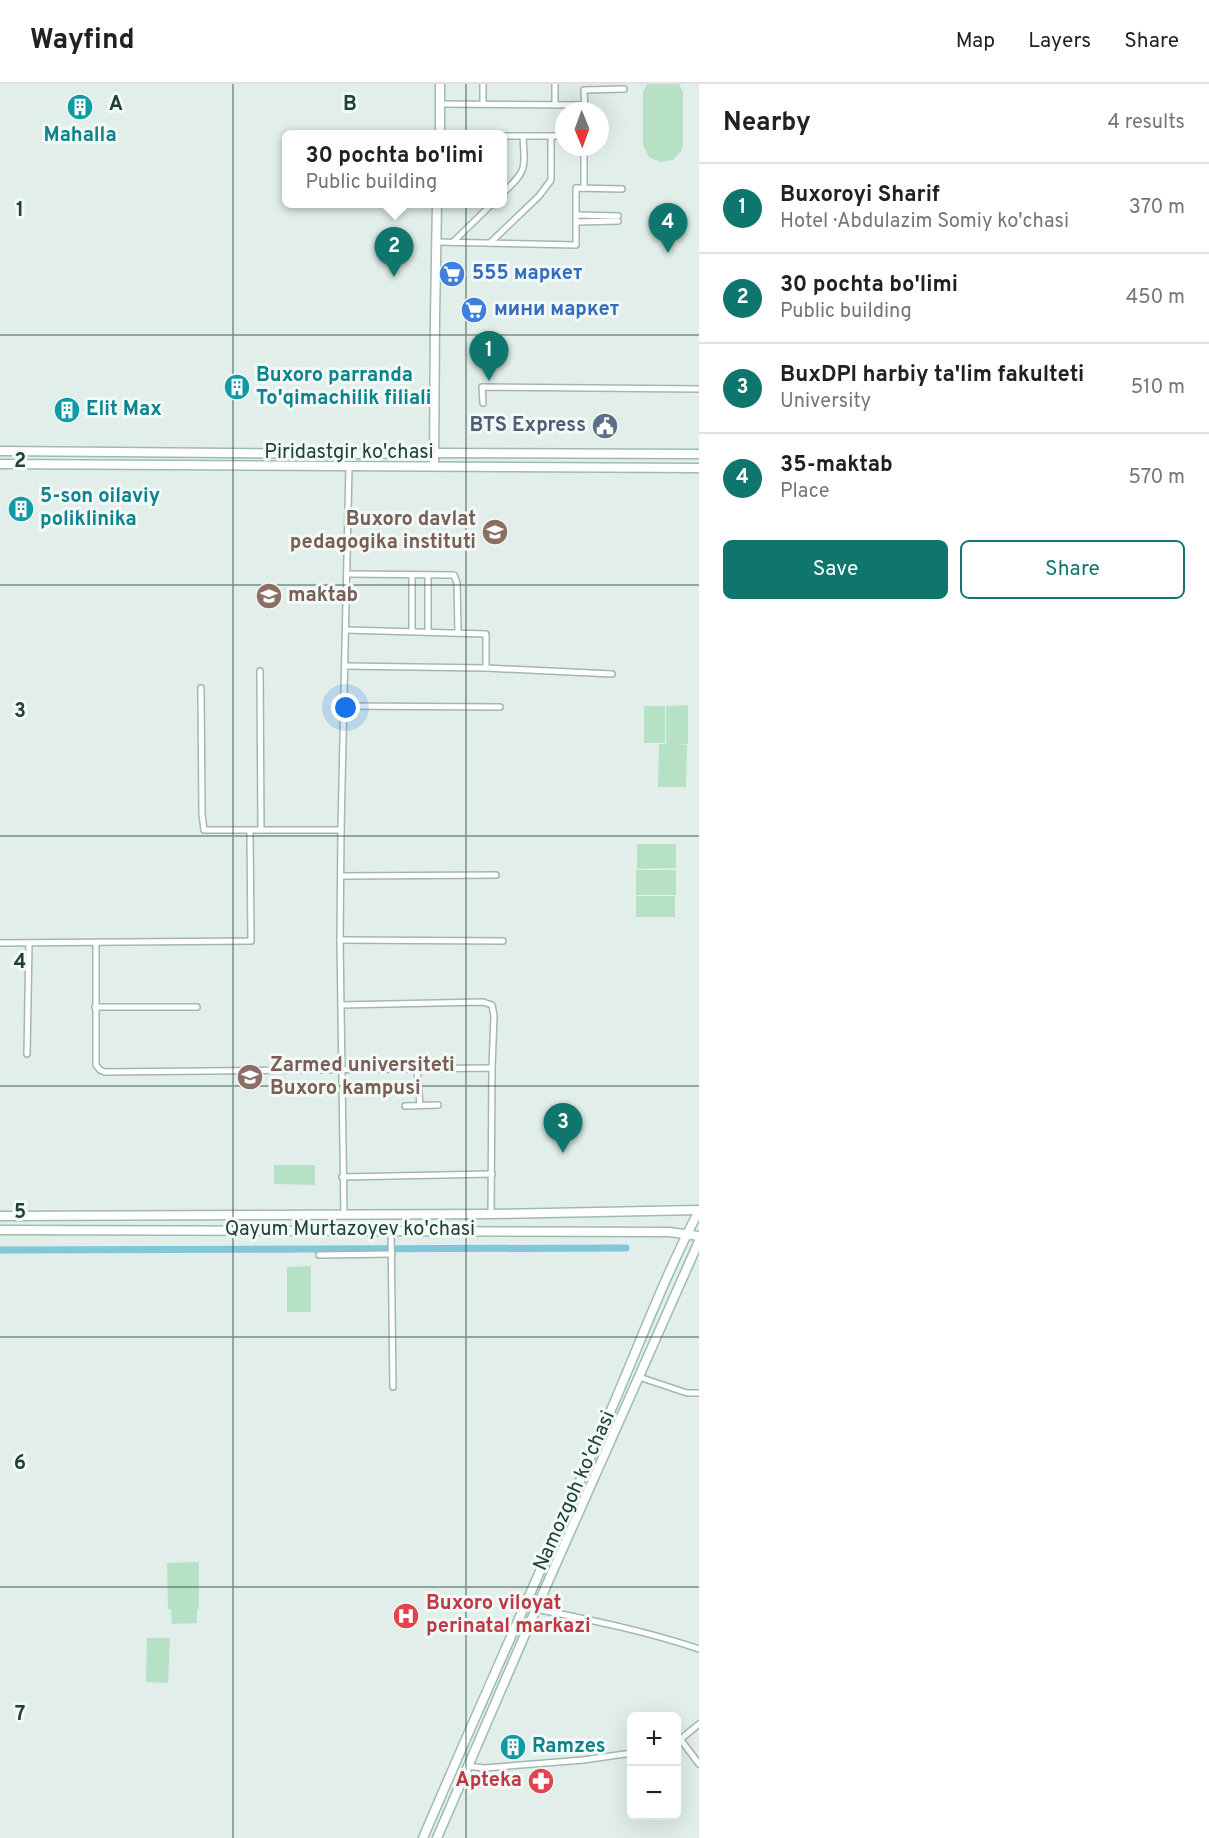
<!DOCTYPE html>
<html lang="en">
<head>
<meta charset="utf-8">
<style>
  :root { --surface:#fff; --page:#f2f2f2; --text:#202124; --muted:#757577; --line:#e0e0e0; --accent:#0f766e }
  body { margin:0; font-family:Overpass,sans-serif; background:var(--page); color:var(--text) }
  .controls { position:absolute; right:18px; bottom:18px; display:grid; overflow:hidden; border-radius:9px; box-shadow:0 6px 24px #0002 }
  .controls button { width:54px; height:54px; display:grid; place-items:center; padding:0; border:0; border-bottom:2px solid var(--line); background:var(--surface); color:var(--text); font:30px sans-serif }
  .compass { position:absolute; left:555px; top:18px; width:54px; height:54px; border-radius:50%; background:var(--surface); box-shadow:0 6px 24px #0002; rotate:179deg }
  .you { position:absolute; left:346px; top:624px; width:21px; height:21px; margin:-15px; border:4px solid #fff; border-radius:50%; background:#1a73e8; box-shadow:0 0 0 9px #1a73e833 }
  .badge { display:grid; place-items:center; width:39px; height:39px; border-radius:50%; background:var(--accent); color:#fff; font-size:20px; font-weight:700 }
  .pin { position:absolute; translate:-50% -50px; filter:drop-shadow(0 2px 3px #0008) }
  .pin::after { content:''; position:absolute; top:32px; width:21px; height:18px; background:inherit; clip-path:polygon(0 0,100% 0,50% 100%) }
  .popup { position:absolute; left:282px; top:46px; width:225px; height:78px; box-sizing:border-box; display:grid; place-content:center; border-radius:9px; background:var(--surface); filter:drop-shadow(0 2px 4px #0005); font-size:20px; white-space:nowrap; color:var(--muted) }
  .popup b { font-size:22px; color:var(--text) }
  .popup::after { content:''; position:absolute; left:50%; top:100%; margin-left:-12px; border:12px solid transparent; border-top-color:var(--surface) }
  .list { margin:0; padding:0; list-style:none }
  h2 { display:flex; justify-content:space-between; align-items:center; height:78px; margin:0; padding:0 24px; font-size:26px }
  h2 small { font-size:20px; font-weight:400; color:var(--muted) }
  .list li { display:grid; grid-template-columns:39px 1fr auto; gap:18px; align-items:center; box-sizing:border-box; height:90px; padding:0 24px; border-top:2px solid var(--line) }
  .list b { display:block; font-size:22px; white-space:nowrap }
  .list p { margin:0; font-size:20px; white-space:nowrap; color:var(--muted) }
  .list em { font-size:20px; font-style:normal; color:var(--muted) }
  .actions { display:flex; gap:12px; padding:18px 24px }
  .actions a { flex:1; padding:14px 0; border:2px solid var(--accent); border-radius:9px; text-align:center; font-size:21px; color:var(--accent) }
  .actions .main { background:var(--accent); color:#fff }
  .map { position:relative; flex:none; width:699px; height:1754px; overflow:hidden }
  header { display:flex; align-items:center; gap:36px; box-sizing:border-box; height:84px; padding:0 30px; background:var(--surface); border-bottom:2px solid var(--line) }
  header strong { font-size:28px }
  nav { display:flex; gap:33px; margin-inline-start:auto; font-size:21px }
  main { display:flex }
  aside { flex:1; background:var(--surface) }
  .map>svg:first-child { display:block }
</style>
</head>
<body>
<header>
<strong>Wayfind</strong>
<nav><a>Map</a><a>Layers</a><a>Share</a></nav>
</header>
<main>
<div class="map">
<svg width="699" height="1754" viewBox="0 0 699 1754">
  <rect width="100%" height="100%" fill="#e1eee9"/>
  <g fill="#b7e1c5">
    <polygon points="647,0 679,0 683,8 683,61 681,67 673,76 660,78 649,73 643,61 643,8"/>
    <polygon points="688,621 688,660 677,660 687,661 686,703 658,703 659,660 666,660 666,622"/>
    <rect x="644" y="622" width="21" height="37"/>
    <polygon points="637,760 676,760 676,784 637,785"/>
    <rect x="636" y="786" width="40" height="25"/>
    <rect x="636" y="812" width="39" height="21"/>
    <polygon points="274,1081 315,1081 315,1101 274,1100"/>
    <polygon points="311,1182 311,1228 287,1228 287,1183"/>
    <polygon points="199,1478 199,1525 197,1525 197,1539 172,1540 171,1526 168,1525 167,1479"/>
    <polygon points="147,1554 170,1554 168,1599 146,1598"/>
  </g>
  <g fill="none" stroke-linecap="round" stroke-linejoin="round">
    <polyline stroke="#82c6d9" stroke-width="7" points="0,1166 626,1164"/>
    <defs>
      <g id="street">
        <polyline points="440,20 585,21"/>
        <polyline points="483,20 483,0"/>
        <polyline points="555,21 555,0"/>
        <polyline points="585,27 584,6 624,5"/>
        <polyline points="502,52 564,52"/>
        <polyline points="584,104 584,63"/>
        <path d="M502 110C527 86 525 87 523 52"/>
        <polyline points="577,131 618,132"/>
        <polyline points="577,138 618,137"/>
        <polyline points="436,158 576,161 576,104 622,105"/>
        <polyline points="453,158 493,119"/>
        <polyline points="490,159 539,112 551,96 551,52"/>
        <polyline points="483,319 482,303 699,305"/>
        <polyline points="347,490 454,491 457,499 458,548"/>
        <polyline points="428,491 428,547"/>
        <polyline points="346,546 486,550 486,584"/>
        <polyline points="412,547 412,491"/>
        <polyline points="345,582 486,584 612,590"/>
        <polyline points="260,587 261,746"/>
        <polyline points="201,604 202,730 204,746 341,746"/>
        <polyline points="344,622 500,623"/>
        <polyline points="341,792 496,791"/>
        <polyline points="340,856 503,857"/>
        <polyline points="0,859 251,857 250,747"/>
        <polyline points="96,859 96,981 100,986 105,988 492,984 491,1130"/>
        <polyline points="341,921 483,918 492,921 494,932 492,984"/>
        <polyline points="95,923 197,923"/>
        <polyline points="27,970 29,859"/>
        <polyline points="417,985 420,1021"/>
        <polyline points="405,1022 438,1021"/>
        <polyline points="342,1093 492,1090"/>
        <polyline points="344,1131 340,856 341,746 349,382"/>
        <polyline points="391,1146 393,1303"/>
        <polyline points="319,1171 392,1170"/>
        <polyline points="639,1293 687,1309 699,1309"/>
        <path d="M536 1525C591 1536 646 1547 699 1565"/>
        <polyline points="681,1656 699,1680"/>
        <polyline points="676,1659 699,1640"/>
        <polyline points="467,1682 484,1684 583,1676 632,1669"/>
      </g>
      <g id="secondary">
        <polyline points="440,50 440,0"/>
        <polyline points="0,367 354,370 425,369 699,370"/>
        <polyline points="0,380 699,384"/>
        <polyline points="434,382 435,234 437,119"/>
        <polyline points="0,1132 491,1130 699,1126"/>
        <polyline points="0,1146 669,1148 699,1152"/>
        <path d="M423 1754C484 1611 549 1469 611 1326 640 1259 665 1191 699 1127"/>
        <polyline points="437,1754 536,1525 699,1157"/>
      </g>
    </defs>
    <use href="#street" stroke="#a3b7b1" stroke-width="8"/>
    <use href="#secondary" stroke="#9ebbb2" stroke-width="11"/>
    <use href="#street" stroke="#fff" stroke-width="5"/>
    <use href="#secondary" stroke="#fff" stroke-width="8"/>
  </g>
  <path fill="none" stroke="#1f413a" stroke-width="1.5" stroke-opacity="0.55" d="M233 0V1754M466 0V1754M0 251H699M0 501H699M0 752H699M0 1002H699M0 1253H699M0 1503H699"/>
  <defs>
    <symbol id="building-disc" viewBox="-11 -11 22 22"><circle r="9.5" fill="#0f9aa8" stroke="#f2f9f6"/><path d="M-4-6H4V6H1V3H-1V6H-4ZM-2.5-4.3h1.7v1.8h-1.7ZM.8-4.3h1.7v1.8H.8ZM-2.5-1h1.7V.8h-1.7ZM.8-1h1.7V.8H.8Z" fill="#fff"/></symbol>
    <symbol id="supermarket-disc" viewBox="-11 -11 22 22"><circle r="9.5" fill="#3f7fe0" stroke="#f2f9f6"/><path d="M-6-5.5h2.5l.6 2H6L4.5 2H-2.5L-4.4-4H-6ZM-1.5 3.2a1.3 1.3 0 1 0 .1 0ZM3 3.2a1.3 1.3 0 1 0 .1 0Z" fill="#fff"/></symbol>
    <symbol id="civic-disc" viewBox="-11 -11 22 22"><circle r="9.5" fill="#5c6f8a" stroke="#f2f9f6"/><path d="M-.6-6.5H3V-4.5H.6V-3L4-1V1h2V6H-6V1h2V-1L-.6-3ZM-1.2 2.5V6h2.4V2.5Z" fill="#fff"/></symbol>
    <symbol id="university-disc" viewBox="-11 -11 22 22"><circle r="9.5" fill="#8d6e63" stroke="#f2f9f6"/><path d="M0-5L7-2L0 1L-7-2ZM-4 1L0 2.5L4 1V4Q0 6-4 4Z" fill="#fff"/></symbol>
    <symbol id="school-disc" viewBox="-11 -11 22 22"><circle r="9.5" fill="#8d6e63" stroke="#f2f9f6"/><path d="M0-5L7-2L0 1L-7-2ZM-4 1L0 2.5L4 1V4Q0 6-4 4Z" fill="#fff"/></symbol>
    <symbol id="hospital-disc" viewBox="-11 -11 22 22"><circle r="9.5" fill="#e0444e" stroke="#f2f9f6"/><path d="M-5-5h3v3.5h4V-5h3V5h-3V1.5h-4V5h-3Z" fill="#fff"/></symbol>
    <symbol id="pharmacy-disc" viewBox="-11 -11 22 22"><circle r="9.5" fill="#e0444e" stroke="#f2f9f6"/><path d="M-2-6h4v4h4v4h-4v4h-4v-4h-4v-4h4Z" fill="#fff"/></symbol>
  </defs>
  <g fill-rule="evenodd">
    <use href="#building-disc" x="65" y="8" width="30" height="30"/>
    <use href="#supermarket-disc" x="437" y="175" width="30" height="30"/>
    <use href="#supermarket-disc" x="459" y="211" width="30" height="30"/>
    <use href="#building-disc" x="222" y="288" width="30" height="30"/>
    <use href="#building-disc" x="52" y="311" width="30" height="30"/>
    <use href="#civic-disc" x="590" y="327" width="30" height="30"/>
    <use href="#building-disc" x="6" y="410" width="30" height="30"/>
    <use href="#university-disc" x="480" y="433" width="30" height="30"/>
    <use href="#school-disc" x="254" y="497" width="30" height="30"/>
    <use href="#university-disc" x="235" y="978" width="30" height="30"/>
    <use href="#hospital-disc" x="391" y="1517" width="30" height="30"/>
    <use href="#building-disc" x="498" y="1648" width="30" height="30"/>
    <use href="#pharmacy-disc" x="526" y="1682" width="30" height="30"/>
  </g>
  <g text-anchor="middle" dominant-baseline="central" stroke-width="6" stroke-linejoin="round" paint-order="stroke">
    <g font-size="20" font-weight="bold" fill="#0d838f" stroke="#f2f9f6" text-anchor="start">
      <text x="80" y="52" text-anchor="middle">Mahalla</text>
      <text x="256" y="292">Buxoro parranda<tspan x="256" dy="23">To'qimachilik filiali</tspan></text>
      <text x="86" y="326">Elit Max</text>
      <text x="40" y="413">5-son oilaviy<tspan x="40" dy="23">poliklinika</tspan></text>
      <text x="532" y="1663">Ramzes</text>
    </g>
    <g font-size="20" font-weight="bold" fill="#366cbe" stroke="#f2f9f6" text-anchor="start">
      <text x="472" y="190">555 маркет</text>
      <text x="494" y="226">мини маркет</text>
    </g>
    <g font-size="20" font-weight="bold" fill="#4e5e75" stroke="#f2f9f6" text-anchor="end">
      <text x="586" y="342">BTS Express</text>
    </g>
    <g font-size="20" fill="#1f413a" stroke="#f2f9f6">
      <text x="349" y="369">Piridastgir ko'chasi</text>
      <text x="350" y="1146">Qayum Murtazoyev ko'chasi</text>
      <text transform="translate(575 1407) rotate(-66)">Namozgoh ko'chasi</text>
    </g>
    <g font-size="20" font-weight="bold" fill="#785e54" stroke="#f2f9f6" text-anchor="start">
      <text x="476" y="436" text-anchor="end">Buxoro davlat<tspan x="476" dy="23">pedagogika instituti</tspan></text>
      <text x="288" y="512">maktab</text>
      <text x="270" y="982">Zarmed universiteti<tspan x="270" dy="23">Buxoro kampusi</tspan></text>
    </g>
    <g font-size="20" font-weight="bold" fill="#be3a42" stroke="#f2f9f6" text-anchor="start">
      <text x="426" y="1520">Buxoro viloyat<tspan x="426" dy="23">perinatal markazi</tspan></text>
      <text x="522" y="1697" text-anchor="end">Apteka</text>
    </g>
  </g>
  <g font-size="20" text-anchor="middle" font-weight="bold" fill="#1f413a" stroke="#f2f9f6" stroke-width="6" stroke-linejoin="round" paint-order="stroke">
    <text x="116" y="26">A</text>
    <text x="350" y="26">B</text>
    <text x="20" y="132">1</text>
    <text x="20" y="383">2</text>
    <text x="20" y="633">3</text>
    <text x="20" y="884">4</text>
    <text x="20" y="1134">5</text>
    <text x="20" y="1385">6</text>
    <text x="20" y="1636">7</text>
  </g>
</svg>
<div class="controls">
<button>+</button>
<button>−</button>
</div>
<svg class="compass" viewBox="-18 -18 36 36"><path d="M0-13l5 13h-10z" fill="#e53935"/><path d="M0 13l5-13h-10z" fill="#757577"/></svg>
<div class="you"></div>
<div class="pin badge" style="left:489px;top:297px">1</div>
<div class="pin badge" style="left:394px;top:193px">2</div>
<div class="popup"><b>30 pochta bo'limi</b>Public building</div>
<div class="pin badge" style="left:563px;top:1069px">3</div>
<div class="pin badge" style="left:668px;top:169px">4</div>
</div>
<aside>
<h2>Nearby<small>4 results</small></h2>
<ul class="list">
<li><span class="badge">1</span><div><b>Buxoroyi Sharif</b><p>Hotel · Abdulazim Somiy ko'chasi</p></div><em>370 m</em></li>
<li><span class="badge">2</span><div><b>30 pochta bo'limi</b><p>Public building</p></div><em>450 m</em></li>
<li><span class="badge">3</span><div><b>BuxDPI harbiy ta'lim fakulteti</b><p>University</p></div><em>510 m</em></li>
<li><span class="badge">4</span><div><b>35-maktab</b><p>Place</p></div><em>570 m</em></li>
</ul>
<div class="actions"><a class="main">Save</a><a>Share</a></div>
</aside>
</main>
</body>
</html>
